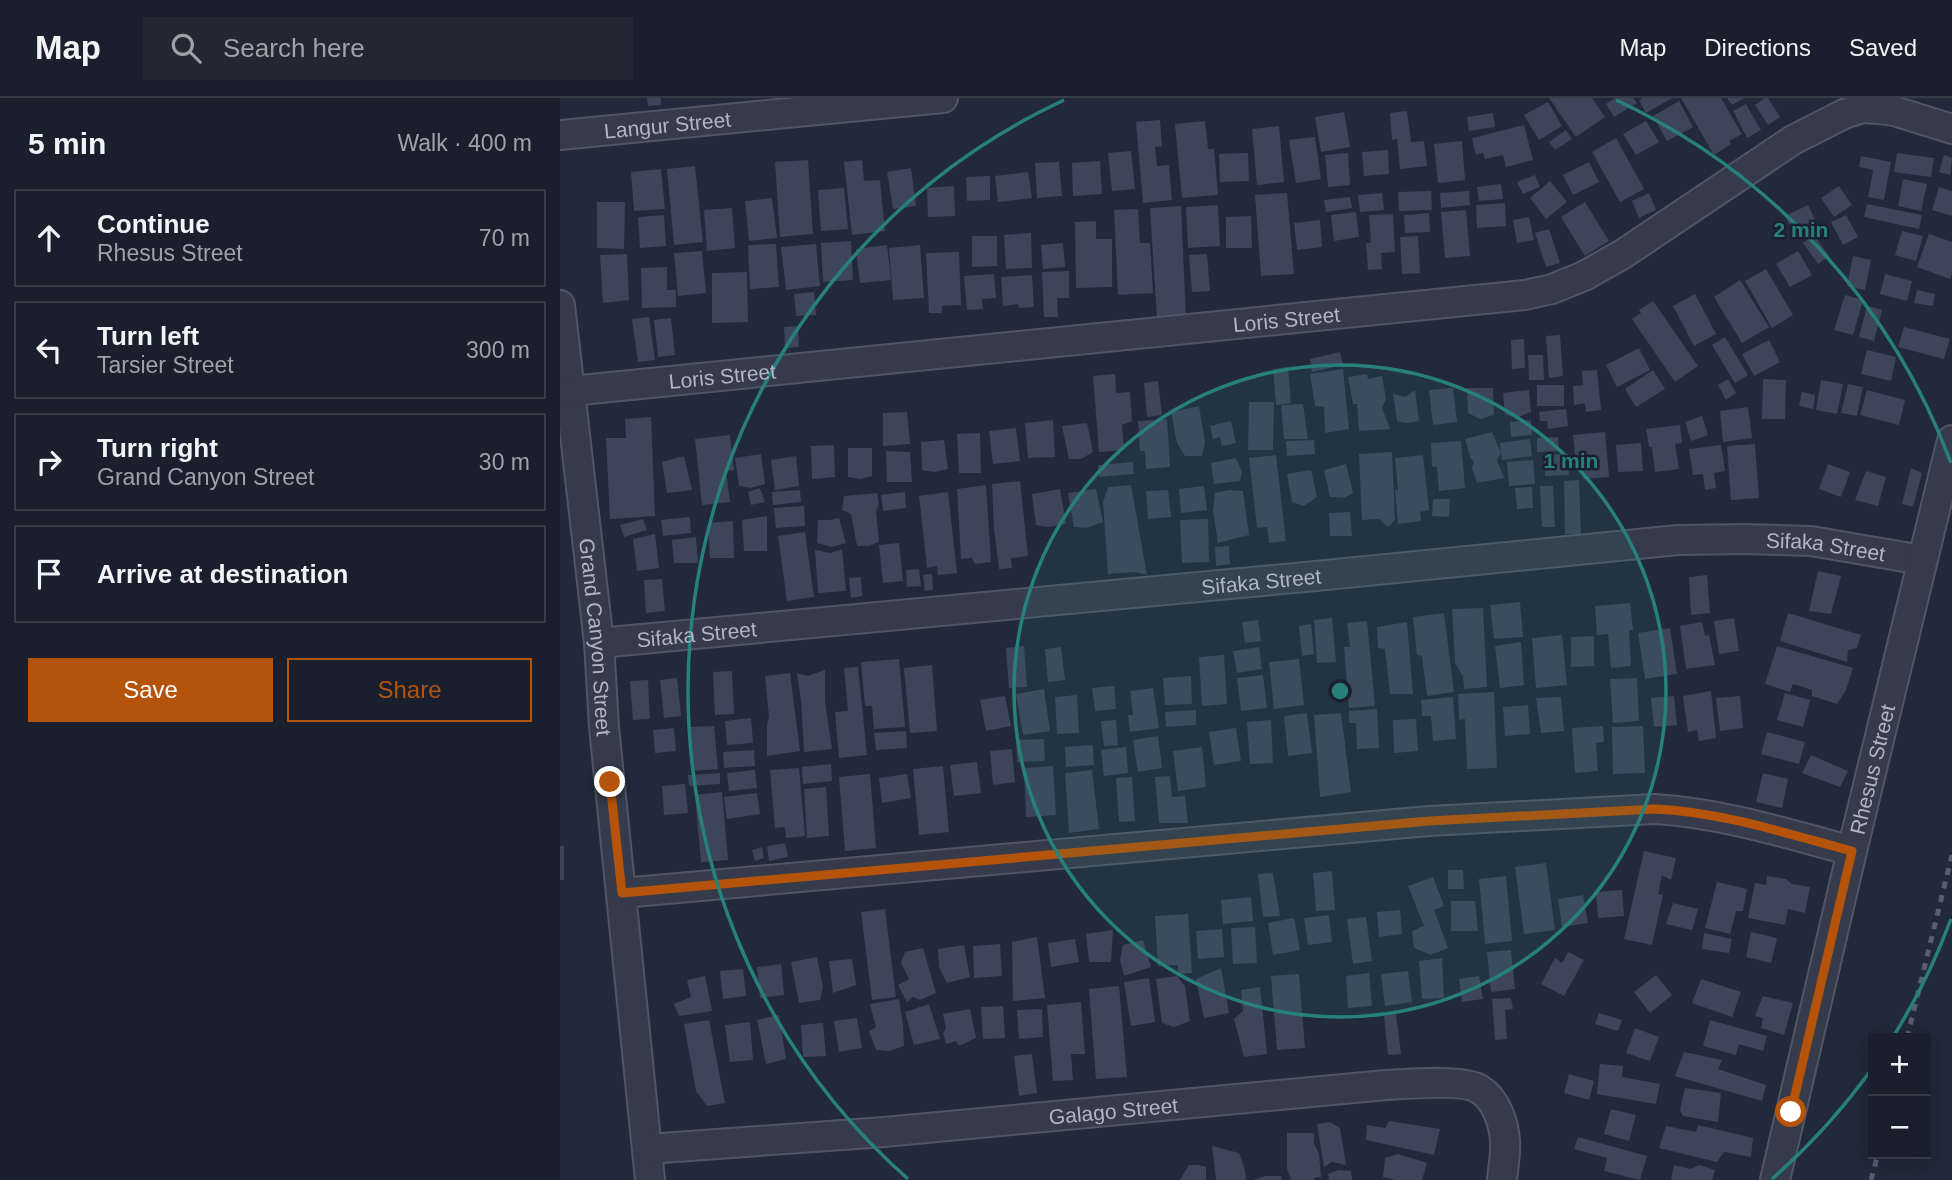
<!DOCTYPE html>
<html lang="en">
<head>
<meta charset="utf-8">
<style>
  :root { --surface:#191f2c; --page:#222734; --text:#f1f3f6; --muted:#9fa2a9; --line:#373d48; --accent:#b45309 }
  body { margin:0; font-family:Helvetica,sans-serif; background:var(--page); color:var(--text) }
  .controls { position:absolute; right:21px; bottom:21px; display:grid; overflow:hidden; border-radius:0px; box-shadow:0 4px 18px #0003 }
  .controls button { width:63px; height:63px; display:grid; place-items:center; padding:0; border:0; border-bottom:2px solid var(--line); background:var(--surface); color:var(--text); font:35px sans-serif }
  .stop { position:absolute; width:21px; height:21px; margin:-16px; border:5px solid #b45309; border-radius:50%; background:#fff }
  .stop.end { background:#b45309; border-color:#fff; box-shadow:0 2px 7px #0008 }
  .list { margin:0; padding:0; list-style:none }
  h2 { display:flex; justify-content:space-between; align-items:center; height:91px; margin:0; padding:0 28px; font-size:30px }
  h2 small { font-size:23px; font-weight:400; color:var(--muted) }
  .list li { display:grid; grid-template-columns:46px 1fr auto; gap:21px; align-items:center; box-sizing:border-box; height:98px; margin:0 14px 14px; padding:0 14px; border:2px solid var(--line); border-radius:0px }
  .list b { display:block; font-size:26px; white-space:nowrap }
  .list p { margin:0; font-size:23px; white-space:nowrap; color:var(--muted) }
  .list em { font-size:23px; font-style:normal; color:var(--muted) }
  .actions { display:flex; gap:14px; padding:21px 28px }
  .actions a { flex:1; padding:16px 0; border:2px solid var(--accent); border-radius:0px; text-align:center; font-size:24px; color:var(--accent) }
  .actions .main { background:var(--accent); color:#fff }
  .icon { flex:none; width:38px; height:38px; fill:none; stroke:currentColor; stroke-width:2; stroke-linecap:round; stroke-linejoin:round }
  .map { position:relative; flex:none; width:1392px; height:1082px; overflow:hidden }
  header { display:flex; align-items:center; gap:42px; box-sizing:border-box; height:98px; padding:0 35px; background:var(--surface); border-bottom:2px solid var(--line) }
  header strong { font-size:33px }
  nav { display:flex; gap:38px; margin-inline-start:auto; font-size:24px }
  .search { width:490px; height:63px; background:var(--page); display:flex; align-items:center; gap:18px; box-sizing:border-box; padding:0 24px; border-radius:0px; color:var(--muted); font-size:26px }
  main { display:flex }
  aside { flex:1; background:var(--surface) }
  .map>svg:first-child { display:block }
</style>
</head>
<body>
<header>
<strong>Map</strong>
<div class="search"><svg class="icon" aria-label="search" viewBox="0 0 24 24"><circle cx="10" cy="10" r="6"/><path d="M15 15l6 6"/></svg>Search here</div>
<nav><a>Map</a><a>Directions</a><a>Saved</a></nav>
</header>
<main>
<aside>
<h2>5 min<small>Walk · 400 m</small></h2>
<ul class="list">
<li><svg class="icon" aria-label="ahead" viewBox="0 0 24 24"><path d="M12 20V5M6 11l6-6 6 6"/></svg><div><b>Continue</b><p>Rhesus Street</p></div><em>70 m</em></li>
<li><svg class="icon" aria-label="left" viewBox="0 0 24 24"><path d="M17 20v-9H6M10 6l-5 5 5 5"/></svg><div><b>Turn left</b><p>Tarsier Street</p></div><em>300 m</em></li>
<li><svg class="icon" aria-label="right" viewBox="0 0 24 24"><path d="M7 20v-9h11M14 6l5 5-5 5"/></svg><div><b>Turn right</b><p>Grand Canyon Street</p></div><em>30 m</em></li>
<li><svg class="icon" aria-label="arrive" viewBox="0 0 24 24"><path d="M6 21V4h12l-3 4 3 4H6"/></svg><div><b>Arrive at destination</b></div></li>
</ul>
<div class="actions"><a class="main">Save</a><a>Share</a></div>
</aside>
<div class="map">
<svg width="1392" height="1082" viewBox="0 0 1392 1082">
  <rect width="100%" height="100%" fill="#21293a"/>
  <g fill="#3d455a">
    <polygon points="87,0 101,0 101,7 88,8"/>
    <polygon points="989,0 1032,0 1045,19 1016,39"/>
    <polygon points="1055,0 1073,0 1077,5 1054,19 1046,6"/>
    <polygon points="1083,0 1112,0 1086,15 1079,2"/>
    <polygon points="1121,0 1161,0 1182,36 1169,43 1171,46 1154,57"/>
    <polygon points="1167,0 1184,0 1172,7"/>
    <polygon points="1205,0 1208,0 1220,19 1208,27 1195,7"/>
    <polygon points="1119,3 1133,29 1107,43 1093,18"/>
    <polygon points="988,4 1002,28 979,42 964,17"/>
    <polygon points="1186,6 1201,32 1187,40 1173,13"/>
    <polygon points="847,13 851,44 864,43 867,68 840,71 837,41 832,42 830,15"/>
    <polygon points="784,14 790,49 761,54 755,19"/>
    <polygon points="933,15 935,29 909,33 907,19"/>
    <polygon points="600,22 602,48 595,49 597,68 609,67 612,102 583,105 576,24"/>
    <polygon points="645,23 648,51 654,51 658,97 622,100 615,26"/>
    <polygon points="1086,23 1099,44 1076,57 1063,36"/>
    <polygon points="964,27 973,62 946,69 943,57 925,61 923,55 916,57 912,40"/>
    <polygon points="719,28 724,84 697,87 692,31"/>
    <polygon points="1006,32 1012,41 995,52 989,44"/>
    <polygon points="755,39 761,81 736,85 729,42"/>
    <polygon points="1056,40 1084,91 1060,104 1032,54"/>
    <polygon points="902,43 905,82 878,85 874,46"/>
    <polygon points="828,52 829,76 804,78 802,54"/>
    <polygon points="571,53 575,91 552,93 548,55"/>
    <polygon points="688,55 689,83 660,84 659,56"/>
    <polygon points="788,55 790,87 768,89 765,57"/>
    <polygon points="1337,55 1374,60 1371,79 1334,74"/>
    <polygon points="1384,57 1392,60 1390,77 1379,74"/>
    <polygon points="1301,58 1331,64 1324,102 1308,99 1313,72 1299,69"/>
    <polygon points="248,62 253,136 220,139 215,64"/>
    <polygon points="302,62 304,83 320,82 325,133 292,137 284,64"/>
    <polygon points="540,63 542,96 513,98 512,65"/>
    <polygon points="499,64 502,98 477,100 475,65"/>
    <polygon points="1029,64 1039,84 1013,97 1003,77"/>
    <polygon points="135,68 143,144 114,147 107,71"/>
    <polygon points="351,70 356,108 333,111 327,74"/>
    <polygon points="101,71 105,111 74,113 71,74"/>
    <polygon points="468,74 472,100 438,104 435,78"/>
    <polygon points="975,77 980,89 963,96 957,84"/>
    <polygon points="430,78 430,102 407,103 406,79"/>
    <polygon points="1343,81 1367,86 1361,113 1338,108"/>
    <polygon points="990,83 1007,104 986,121 970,100"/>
    <polygon points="941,86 943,101 919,103 917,89"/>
    <polygon points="394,88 395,118 368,119 367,90"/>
    <polygon points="1279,88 1292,107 1274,119 1261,100"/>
    <polygon points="1379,89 1392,93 1392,118 1372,112"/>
    <polygon points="284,90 288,131 261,133 258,92"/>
    <polygon points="871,93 872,112 839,113 838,94"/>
    <polygon points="909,93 910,107 881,110 880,95"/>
    <polygon points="727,95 734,176 701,178 695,97"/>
    <polygon points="822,95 824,112 800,114 798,97"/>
    <polygon points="1089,95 1096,112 1079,120 1072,103"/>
    <polygon points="790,99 792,110 766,114 764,102"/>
    <polygon points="212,100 217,140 189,143 185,103"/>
    <polygon points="37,104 65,104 64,151 37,150"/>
    <polygon points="1025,104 1049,143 1025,158 1001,119"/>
    <polygon points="945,105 946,128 917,130 916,107"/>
    <polygon points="1307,106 1362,117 1359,131 1304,119"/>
    <polygon points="658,107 660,148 628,150 626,109"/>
    <polygon points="1248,107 1258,128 1236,139 1225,118"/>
    <polygon points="621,108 626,220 597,221 590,110"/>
    <polygon points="172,110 175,150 147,153 144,112"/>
    <polygon points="578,111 580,145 590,145 593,195 558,197 554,112"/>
    <polygon points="906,112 910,158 885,160 881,114"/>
    <polygon points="796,114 799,139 774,143 771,117"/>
    <polygon points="869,115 870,134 845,135 844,117"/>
    <polygon points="833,116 835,154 821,155 822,171 808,172 806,145 811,145 809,117"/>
    <polygon points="104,117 106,148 80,150 78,119"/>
    <polygon points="1286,117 1298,139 1283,147 1271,124"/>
    <polygon points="691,118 692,150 666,150 666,119"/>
    <polygon points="969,119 974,142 957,145 953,122"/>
    <polygon points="760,122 762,149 737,152 734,125"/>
    <polygon points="536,123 536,141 552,141 552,189 516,190 515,124"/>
    <polygon points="989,131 1000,165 986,169 975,135"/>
    <polygon points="1342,133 1363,138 1356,163 1335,157"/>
    <polygon points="471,135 472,170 446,171 444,137"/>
    <polygon points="1369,136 1392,144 1392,175 1390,181 1357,169"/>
    <polygon points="1254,137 1269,158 1258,166 1243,145"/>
    <polygon points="412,138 437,138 437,168 412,169"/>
    <polygon points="858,138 860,175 842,176 840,139"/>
    <polygon points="291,143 293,182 263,184 261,145"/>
    <polygon points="503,145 505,169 483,171 481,147"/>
    <polygon points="216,146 219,189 190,191 188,147"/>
    <polygon points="256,146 260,188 226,192 221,149"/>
    <polygon points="327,147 331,182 300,185 296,151"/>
    <polygon points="360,147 364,200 333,202 329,150"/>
    <polygon points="142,153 146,195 118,198 114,155"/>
    <polygon points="1238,153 1252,177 1230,189 1216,166"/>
    <polygon points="399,154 401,207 382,208 382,215 369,215 366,155"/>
    <polygon points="67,156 69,202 43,205 40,157"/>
    <polygon points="647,156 650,193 632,194 629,157"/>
    <polygon points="1293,158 1311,162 1305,192 1287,188"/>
    <polygon points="107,169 107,192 116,192 116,209 82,210 81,170"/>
    <polygon points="1206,171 1233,217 1212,230 1185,183"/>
    <polygon points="509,173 509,200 497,200 498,219 484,219 482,174"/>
    <polygon points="187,174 188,224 152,225 152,175"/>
    <polygon points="434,176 436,200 422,201 423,211 407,212 404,178"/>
    <polygon points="1325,176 1352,183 1347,203 1320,196"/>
    <polygon points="472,177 474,209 459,210 458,206 443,208 441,179"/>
    <polygon points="1180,182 1209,229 1182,245 1154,199"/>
    <polygon points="1357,192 1375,196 1373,208 1354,205"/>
    <polygon points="254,194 256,217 236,218 234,196"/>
    <polygon points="1135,196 1156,236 1134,248 1113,208"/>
    <polygon points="1285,197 1303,202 1293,237 1274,232"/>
    <polygon points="1093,203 1138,268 1115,284 1072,221 1081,215 1079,212"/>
    <polygon points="1307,208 1322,212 1314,243 1299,239"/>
    <polygon points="89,219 95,262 78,264 72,221"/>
    <polygon points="111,220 115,257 98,259 94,222"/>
    <polygon points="238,228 239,249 225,250 224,229"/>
    <polygon points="1344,229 1390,241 1384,261 1338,249"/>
    <polygon points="1000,237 1003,278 989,280 986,238"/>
    <polygon points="1165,239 1188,277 1175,285 1152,247"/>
    <polygon points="964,241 965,270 952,271 951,242"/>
    <polygon points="1209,242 1220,264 1194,278 1182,256"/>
    <polygon points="1079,250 1090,272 1057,289 1046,267"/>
    <polygon points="1307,252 1336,259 1331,283 1301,276"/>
    <polygon points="780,254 783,267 752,274 750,261"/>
    <polygon points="968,257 983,257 984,282 969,282"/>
    <polygon points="728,269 731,305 716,307 713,271"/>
    <polygon points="783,271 789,331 765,335 764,309 755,308 750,276"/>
    <polygon points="1037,272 1041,312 1026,314 1025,305 1014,307 1013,288 1023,287 1022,273"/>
    <polygon points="1093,272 1105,291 1076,309 1065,291"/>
    <polygon points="555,276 556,295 570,294 572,323 562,327 564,352 539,354 533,278"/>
    <polygon points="807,276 808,281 822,278 826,301 822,310 830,331 799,333 797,306 793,306 788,279"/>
    <polygon points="1168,281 1176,295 1166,302 1158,287"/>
    <polygon points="1203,281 1226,282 1225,321 1202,321"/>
    <polygon points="1261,282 1283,286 1277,316 1256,312"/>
    <polygon points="598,283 602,317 587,319 584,285"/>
    <polygon points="1288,286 1303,289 1297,318 1281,315"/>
    <rect x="977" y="287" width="27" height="21"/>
    <polygon points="893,290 897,324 873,327 869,292"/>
    <polygon points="907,290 933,290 934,317 920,321 908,315"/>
    <polygon points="855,292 859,323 847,325 837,323 833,296 845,299"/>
    <polygon points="969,292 971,314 956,320 945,316 943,295"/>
    <polygon points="1307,292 1345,302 1339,327 1300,317"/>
    <polygon points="1242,294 1255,297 1253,311 1239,308"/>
    <polygon points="689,304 714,304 713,352 688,352"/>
    <polygon points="743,306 748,341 724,341 721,307"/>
    <polygon points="639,308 645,344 642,358 625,358 617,345 611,314"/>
    <polygon points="1188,309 1192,340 1163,344 1160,313"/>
    <polygon points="1006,311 1008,328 988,331 987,323 980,323 979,314"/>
    <polygon points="347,314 350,346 323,348 323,315"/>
    <polygon points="1142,318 1148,337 1131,343 1125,324"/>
    <polygon points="91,319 95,418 50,421 46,340 66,340 65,321"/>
    <polygon points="607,321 610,369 586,371 585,353 580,353 578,323"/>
    <polygon points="493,322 495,359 468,360 465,325"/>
    <polygon points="971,322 972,337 951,339 950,324"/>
    <polygon points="671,323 676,345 662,348 660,339 653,341 650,328"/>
    <polygon points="527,325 533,354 521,361 509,361 502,328"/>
    <polygon points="1120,327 1122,345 1115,346 1119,371 1095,374 1092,349 1089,349 1086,331"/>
    <polygon points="456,330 460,363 433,366 429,333"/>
    <polygon points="932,334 941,355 937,362 944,380 917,385 912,370 914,364 910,359 905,341"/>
    <polygon points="1045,334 1049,379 1023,381 1022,357 1015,358 1013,337"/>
    <polygon points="420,335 421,375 399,375 397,336"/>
    <polygon points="170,337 174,372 166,373 170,404 142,407 135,341"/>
    <polygon points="998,339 999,353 977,354 977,340"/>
    <polygon points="970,341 972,358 942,362 940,345"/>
    <polygon points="384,342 388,371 374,374 362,372 361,344"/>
    <polygon points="754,342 755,356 727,358 726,343"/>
    <polygon points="901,343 905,390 879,393 877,369 872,368 871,345"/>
    <polygon points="1081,345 1083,373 1058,374 1056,347"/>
    <polygon points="1195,346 1199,400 1171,402 1167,348"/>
    <polygon points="274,347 275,379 252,381 251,348"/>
    <polygon points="1161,347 1165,373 1154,375 1156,390 1145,392 1143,376 1133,377 1129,351"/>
    <polygon points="288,350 312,350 312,378 301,381 288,379"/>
    <polygon points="326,353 350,354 352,384 327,384"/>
    <polygon points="832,354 835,422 828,429 819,421 802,422 799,356"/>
    <polygon points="201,356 205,386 190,390 179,388 175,360"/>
    <polygon points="1008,356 1009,377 985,378 984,357"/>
    <polygon points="716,357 726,443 709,445 707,429 697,430 689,360"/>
    <polygon points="863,357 869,412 860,414 861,423 838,426 835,392 838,392 835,360"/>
    <polygon points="124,358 132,392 107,395 102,364"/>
    <polygon points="236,358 239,388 215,392 211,362"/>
    <polygon points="676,360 682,374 680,383 654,386 651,365"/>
    <polygon points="973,362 975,386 949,388 947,364"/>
    <polygon points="573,364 574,376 539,379 538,367"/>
    <polygon points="786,366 793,395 784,400 770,399 764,372"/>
    <polygon points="1268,366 1290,374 1281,399 1259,391"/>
    <polygon points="1351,370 1362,375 1353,409 1342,406"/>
    <polygon points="751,372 757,399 744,408 732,404 727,376"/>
    <polygon points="1306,373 1326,379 1318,408 1295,402"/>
    <polygon points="1019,382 1021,436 1005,436 1004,383"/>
    <polygon points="460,383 468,458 451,460 452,470 439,471 434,431 432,386"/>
    <polygon points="426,387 431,464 415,466 412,460 401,461 397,391"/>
    <polygon points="571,387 587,477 575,474 548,476 543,404 548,389"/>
    <polygon points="644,388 647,412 621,415 619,391"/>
    <polygon points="980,388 993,388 995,429 982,429"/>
    <polygon points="972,389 973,410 957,411 955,390"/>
    <polygon points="200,390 205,404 191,407 188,394"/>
    <polygon points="500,391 506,426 488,429 476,427 472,396"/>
    <polygon points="536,391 543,424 526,430 514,429 508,395"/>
    <polygon points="240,392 241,404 213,407 212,394"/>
    <polygon points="608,392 611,419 588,421 586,393"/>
    <polygon points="669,392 683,393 689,437 658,445 653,413 655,395"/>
    <polygon points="345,394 346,410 323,413 321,397"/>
    <polygon points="388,394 397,475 378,477 377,468 367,470 359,398"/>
    <polygon points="317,395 319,405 316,414 319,444 309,448 297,448 291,416 282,412 284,398"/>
    <polygon points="873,401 890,401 889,419 872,418"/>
    <polygon points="244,408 245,428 216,430 214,410"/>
    <polygon points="790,414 792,438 770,438 769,415"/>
    <polygon points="207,418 207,453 184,453 182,422"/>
    <polygon points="130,419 131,435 103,438 101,422"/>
    <polygon points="279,420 286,445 272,449 257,445 258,422 269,422"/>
    <polygon points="83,421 87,432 64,439 60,427"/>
    <polygon points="648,421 649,464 622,465 620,422"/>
    <polygon points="173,423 174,460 150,460 148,425"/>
    <polygon points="245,434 254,499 227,503 218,438"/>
    <polygon points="95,436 99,470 77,473 73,441"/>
    <polygon points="136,439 138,465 114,465 112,442"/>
    <polygon points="339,445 343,483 323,485 319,447"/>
    <polygon points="669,448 670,466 656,468 655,449"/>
    <polygon points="282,451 286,493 258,495 255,452 270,455"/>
    <polygon points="359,471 361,488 347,489 346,472"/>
    <polygon points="1258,473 1281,478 1271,516 1249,513"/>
    <polygon points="372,476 373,492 365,493 363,477"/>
    <polygon points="1147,477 1150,515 1131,517 1129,479"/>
    <polygon points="301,479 302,498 291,500 289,480"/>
    <polygon points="102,481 105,513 86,515 84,482"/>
    <polygon points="960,504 963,539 934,541 930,507"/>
    <polygon points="1070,505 1073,532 1069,532 1071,568 1051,570 1048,536 1037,537 1035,508"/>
    <polygon points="923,510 927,589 904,591 903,578 895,565 892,511"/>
    <polygon points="884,515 894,594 867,598 862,558 857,557 853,519"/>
    <polygon points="1228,515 1301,537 1297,550 1288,552 1287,564 1220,543"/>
    <polygon points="772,520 776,564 757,565 754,522"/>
    <polygon points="1174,520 1179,553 1159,556 1154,523"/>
    <polygon points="698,522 701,543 685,545 682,524"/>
    <polygon points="807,523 815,608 789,610 784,549 790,549 787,525"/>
    <polygon points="847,524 853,596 830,596 825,551 818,550 817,529"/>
    <polygon points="1142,524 1145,538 1149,537 1155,567 1126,571 1120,528"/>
    <polygon points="751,526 754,556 742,558 739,528"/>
    <polygon points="1110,530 1117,576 1085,581 1078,535"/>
    <polygon points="1002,537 1007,587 976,590 972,540"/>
    <polygon points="1034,538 1034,568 1011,569 1011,539"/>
    <polygon points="961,544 964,587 940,590 935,548"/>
    <polygon points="464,548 467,589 449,590 446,550"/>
    <polygon points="1217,548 1293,570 1286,592 1277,606 1252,598 1252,592 1233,586 1230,594 1205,586"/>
    <polygon points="501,549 505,582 488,584 485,551"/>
    <polygon points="699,549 702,571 677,575 673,553"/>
    <polygon points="664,557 667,606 642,608 639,559"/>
    <polygon points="339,561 345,629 314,631 312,608 305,608 301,564"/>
    <polygon points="739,561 744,607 714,611 709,564"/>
    <polygon points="372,567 377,633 350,635 344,570"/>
    <polygon points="298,569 307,657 279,660 275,614 288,613 284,570"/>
    <polygon points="265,572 265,603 272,651 244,654 241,602 237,575 248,578"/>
    <polygon points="172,573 174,616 155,617 153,574"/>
    <polygon points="230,575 240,653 207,658 207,627 209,619 205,578"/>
    <polygon points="703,577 707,610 681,613 677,580"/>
    <polygon points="631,578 632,606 605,607 603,580"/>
    <polygon points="117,580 121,618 104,620 100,582"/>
    <polygon points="1077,580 1079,623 1053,625 1050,581"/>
    <polygon points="88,582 90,621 73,622 70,583"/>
    <polygon points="554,588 556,611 535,613 532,590"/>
    <polygon points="593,590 599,630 570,634 568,617 573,617 570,593"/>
    <polygon points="484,591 490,633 463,637 456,596"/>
    <polygon points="1151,593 1156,640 1139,643 1137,632 1128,634 1123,598"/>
    <polygon points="934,594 937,670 907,671 905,621 899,622 898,596"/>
    <polygon points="1225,595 1250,602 1243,629 1217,622"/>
    <polygon points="517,597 519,635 497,636 495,599"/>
    <polygon points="445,598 451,628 426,633 420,602"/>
    <polygon points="1114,598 1117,627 1094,629 1091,600"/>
    <polygon points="1180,598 1183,630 1160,633 1156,600"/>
    <polygon points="893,599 896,641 873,643 871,618 862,618 861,602"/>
    <polygon points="1001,599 1004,633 981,635 976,600"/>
    <polygon points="968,607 970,636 945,638 943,609"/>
    <polygon points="817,611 819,650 797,651 796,625 789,625 789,613"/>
    <polygon points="636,612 636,627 606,629 605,614"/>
    <polygon points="747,615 752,655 728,658 724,618"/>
    <polygon points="781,615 791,694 760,699 754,617"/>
    <polygon points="191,620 193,645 167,647 165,623"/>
    <polygon points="856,621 858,653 834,655 833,622"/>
    <polygon points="556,622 558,647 544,648 541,623"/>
    <polygon points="711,622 713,665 690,666 687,624"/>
    <polygon points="154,628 158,671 132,673 128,629"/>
    <polygon points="1043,628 1044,644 1036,645 1038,673 1015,675 1012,630"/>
    <polygon points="1083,628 1085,675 1053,676 1052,629"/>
    <polygon points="114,630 116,653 95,655 93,632"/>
    <polygon points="676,630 681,663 654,667 649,634"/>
    <polygon points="346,633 347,650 316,652 314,635"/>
    <polygon points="1207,634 1245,644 1239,666 1201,656"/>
    <polygon points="598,638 602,670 578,674 573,642"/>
    <polygon points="484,641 485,663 457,664 456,642"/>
    <polygon points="533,647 534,667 506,669 505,649"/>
    <polygon points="566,649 568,675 544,678 541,652"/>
    <polygon points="642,649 646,689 618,693 613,653"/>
    <polygon points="452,651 455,684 433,687 430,653"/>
    <polygon points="194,652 195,668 164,670 163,654"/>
    <polygon points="1251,657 1288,673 1280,689 1242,675"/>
    <polygon points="417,664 421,695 394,698 390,667"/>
    <polygon points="271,666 272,683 243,686 242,669"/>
    <polygon points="383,668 389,734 359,737 353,671"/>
    <polygon points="493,668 496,717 466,719 464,670"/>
    <polygon points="239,670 245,738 226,740 225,729 215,730 210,672"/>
    <polygon points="195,672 197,690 169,693 167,675"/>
    <polygon points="532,672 539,731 509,735 505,675"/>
    <polygon points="160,675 160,686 129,688 128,677"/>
    <polygon points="1203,675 1228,681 1222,710 1196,704"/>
    <polygon points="310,676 316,750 285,753 279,679"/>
    <polygon points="347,676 351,700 322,705 319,680"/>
    <polygon points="610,678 612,699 625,698 628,725 599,725 595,679"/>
    <polygon points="572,679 575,723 559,724 556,680"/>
    <polygon points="125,686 128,715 104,717 102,688"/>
    <polygon points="266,689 269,738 247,740 244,691"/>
    <polygon points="162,694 168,762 141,764 135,697"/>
    <polygon points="197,695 200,716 167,721 164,699"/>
    <polygon points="225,745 228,759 209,763 207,748"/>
    <rect x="0" y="748" width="4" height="34"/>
    <polygon points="202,749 204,760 195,763 192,752"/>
    <polygon points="1084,753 1116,760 1111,782 1102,777 1098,796 1103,797 1092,847 1064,841"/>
    <polygon points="986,765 995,832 964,836 955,769"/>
    <polygon points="888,772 903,772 904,791 888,791"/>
    <polygon points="772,773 775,812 756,813 753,775"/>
    <polygon points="713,775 720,818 703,819 698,776"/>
    <polygon points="946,778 952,843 925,846 919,781"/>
    <polygon points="1207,778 1226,781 1232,786 1250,789 1245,815 1228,811 1225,827 1188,820 1195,785 1206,787"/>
    <polygon points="873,779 884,808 874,812 888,850 871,857 854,850 852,833 864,828 848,788"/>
    <polygon points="1157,784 1187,791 1183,813 1176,813 1170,836 1145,830"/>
    <polygon points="1062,792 1064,818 1038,820 1036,794"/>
    <polygon points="1023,797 1028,825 1002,829 998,801"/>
    <polygon points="691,799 693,823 663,826 661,802"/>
    <polygon points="891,803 915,803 918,833 891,833"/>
    <polygon points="1113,805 1138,811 1132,832 1106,826"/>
    <polygon points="325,811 336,899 312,902 301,814"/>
    <polygon points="840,812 842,836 819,839 817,814"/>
    <polygon points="628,816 632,875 618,876 618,867 598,868 595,818"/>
    <polygon points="769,817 772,844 748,847 744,820"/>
    <polygon points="806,819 812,863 793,866 787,821"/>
    <polygon points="734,820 740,852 713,857 708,825"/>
    <polygon points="695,829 697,865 673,866 671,830"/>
    <polygon points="662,831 664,859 638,861 636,833"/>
    <polygon points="553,832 551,864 529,864 526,836"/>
    <polygon points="1191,834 1217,840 1211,865 1186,859"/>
    <polygon points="1144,835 1172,841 1169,855 1142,851"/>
    <polygon points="477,839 485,900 453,903 452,844"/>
    <polygon points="515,841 519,864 491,869 488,845"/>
    <polygon points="583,842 591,869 564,878 560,862 563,847"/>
    <polygon points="440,846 442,878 414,880 413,848"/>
    <polygon points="404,847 410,879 387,885 379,869 378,851"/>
    <polygon points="363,850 376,895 360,902 353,899 347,904 338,887 349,881 341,865 345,854"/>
    <polygon points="951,852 955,891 931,894 927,854"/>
    <polygon points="1008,854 1024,862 1004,898 981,886 995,860 1002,865"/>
    <polygon points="257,859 263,889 260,902 239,905 231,864"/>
    <polygon points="882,860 884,900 862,901 859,863"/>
    <polygon points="292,861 296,887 273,895 269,863"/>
    <polygon points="221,866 224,897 200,900 197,869"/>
    <polygon points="661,870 669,915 644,920 636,881"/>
    <polygon points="183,871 186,898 163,901 160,873"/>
    <polygon points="848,873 852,904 825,908 821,876"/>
    <polygon points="809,875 812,908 788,910 786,878"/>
    <polygon points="739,876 745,950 717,952 711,878"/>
    <polygon points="1096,877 1112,897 1090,915 1074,894"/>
    <polygon points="145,878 152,913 119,918 114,906 131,899 127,882"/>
    <polygon points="617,878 625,888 630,923 614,929 602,925 596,881"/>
    <polygon points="919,878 923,901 902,904 899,881"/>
    <polygon points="589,880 595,924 571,928 564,884"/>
    <polygon points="1141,881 1181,894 1172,919 1132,905"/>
    <polygon points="559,888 567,979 536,981 529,891"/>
    <polygon points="700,889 707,956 684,959 674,921 683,913 681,892"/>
    <polygon points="1203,898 1233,905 1224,937 1201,930 1203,920 1195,918"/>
    <polygon points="951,900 953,911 945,912 947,941 935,942 932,901"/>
    <polygon points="339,901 343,926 344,948 329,953 316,952 309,933 316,929 310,906"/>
    <polygon points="521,904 525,956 511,956 513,982 493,983 487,907"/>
    <polygon points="369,906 380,941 354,947 345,914"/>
    <polygon points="443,908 445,940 423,941 421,909"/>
    <polygon points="410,911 416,940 399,948 396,943 386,946 383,935 386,931 383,916"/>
    <polygon points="482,911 483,939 459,941 457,912"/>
    <polygon points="1039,915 1062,922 1058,933 1035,926"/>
    <polygon points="836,916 841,956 828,957 824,918"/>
    <polygon points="219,917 226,961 206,966 197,922"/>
    <polygon points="297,920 302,950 279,954 274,923"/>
    <polygon points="149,922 165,1005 147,1008 136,993 124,926"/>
    <polygon points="1150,922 1207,938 1203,953 1179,946 1176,957 1143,948"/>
    <polygon points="190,924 193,962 170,964 165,927"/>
    <polygon points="263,925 266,958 243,959 241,927"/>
    <polygon points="1075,930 1099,939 1090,963 1066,955"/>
    <polygon points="1124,954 1162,962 1158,971 1206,987 1202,1003 1115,978"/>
    <polygon points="472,956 477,995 459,998 454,958"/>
    <polygon points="1040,966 1063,968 1062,979 1100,986 1096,1006 1037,996"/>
    <polygon points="1009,976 1034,983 1029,1002 1004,995"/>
    <polygon points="1125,990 1161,995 1158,1024 1123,1018 1120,1012"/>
    <polygon points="1051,1011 1076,1017 1069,1043 1044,1036"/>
    <polygon points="829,1023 880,1031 874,1057 806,1042 807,1027 825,1030"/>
    <polygon points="770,1024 780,1030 786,1067 772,1064 764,1069 757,1026"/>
    <polygon points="1138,1027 1193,1040 1191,1059 1164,1054 1157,1064 1099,1050 1106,1028 1136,1034"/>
    <polygon points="727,1035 754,1035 754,1045 759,1056 761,1079 754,1080 754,1082 731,1082 727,1071"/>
    <polygon points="1018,1039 1087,1058 1080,1082 1044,1073 1047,1060 1014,1051"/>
    <polygon points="652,1048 679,1055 685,1072 686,1082 656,1082"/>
    <polygon points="838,1056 867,1065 862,1082 835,1082 823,1079 825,1060"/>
    <polygon points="629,1067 638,1067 646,1069 646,1082 620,1082"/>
    <polygon points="1114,1067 1131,1071 1139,1067 1155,1072 1152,1082 1111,1082"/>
    <polygon points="779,1072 791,1073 792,1082 769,1082 768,1076"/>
    <polygon points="706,1078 721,1078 722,1082 693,1082"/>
  </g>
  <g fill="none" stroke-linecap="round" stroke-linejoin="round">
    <defs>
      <g id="minor">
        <path id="s1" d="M0 37 383 0"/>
        <path id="s2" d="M0 207 39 545 44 629 90 1082"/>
        <path id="s3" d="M11 293 965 197 992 191 1024 178 1063 156 1233 42 1284 16 1302 10 1319 11 1334 13 1392 31"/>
        <path id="s4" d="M39 545 756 478 1118 442 1185 441 1251 443 1362 462"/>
        <path d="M62 795 869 723 1095 711C1162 715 1228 736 1292 753"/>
        <path id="s5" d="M88 1051 324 1034 826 987C846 986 904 981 919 991 936 1001 944 1025 945 1043 946 1056 943 1070 942 1082"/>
        <path id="s6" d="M1215 1082 1292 753 1392 342"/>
      </g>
    </defs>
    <use href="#minor" stroke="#505665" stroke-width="32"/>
    <use href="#minor" stroke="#353b4a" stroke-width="28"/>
    <g stroke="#575e72" stroke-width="5" stroke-dasharray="7 7" stroke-linecap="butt">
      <polyline points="1347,940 1392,757"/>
      <polyline points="1311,1082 1318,1056"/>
    </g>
  </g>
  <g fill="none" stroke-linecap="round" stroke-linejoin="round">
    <path stroke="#b45309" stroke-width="9" d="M50 684 62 795 869 723 1095 711C1162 714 1228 736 1292 753L1231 1014"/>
  </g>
  <circle cx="780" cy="593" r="326" fill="#27807b" fill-opacity=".12"/>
  <g fill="none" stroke="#27807b" stroke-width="3.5">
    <circle cx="780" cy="593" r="326"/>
    <path d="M1391 821A652 652 0 0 1 1333 939M1311 972A652 652 0 0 1 1212 1081M348 1081A652 652 0 0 1 504 2M1056 2A652 652 0 0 1 1391 365"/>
  </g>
  <g text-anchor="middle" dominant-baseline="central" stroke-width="5" stroke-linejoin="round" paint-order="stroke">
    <g font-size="21" fill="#b0b6c6" stroke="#1b202f">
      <text stroke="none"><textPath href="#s1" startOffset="108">Langur Street</textPath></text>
      <text stroke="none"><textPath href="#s3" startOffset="719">Loris Street</textPath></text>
      <text stroke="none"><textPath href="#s3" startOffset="152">Loris Street</textPath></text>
      <text stroke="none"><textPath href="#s4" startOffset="1232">Sifaka Street</textPath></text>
      <text stroke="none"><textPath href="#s4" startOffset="665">Sifaka Street</textPath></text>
      <text stroke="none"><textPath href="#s4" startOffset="98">Sifaka Street</textPath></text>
      <text stroke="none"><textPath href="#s2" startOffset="334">Grand Canyon Street</textPath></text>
      <text stroke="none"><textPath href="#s6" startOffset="422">Rhesus Street</textPath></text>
      <text stroke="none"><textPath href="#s5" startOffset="467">Galago Street</textPath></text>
    </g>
  </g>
  <circle cx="780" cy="593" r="10" fill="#27807b" stroke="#1b202f" stroke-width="3.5"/>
  <g font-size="21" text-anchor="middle" font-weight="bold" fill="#27807b" stroke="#1b202f" stroke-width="5" stroke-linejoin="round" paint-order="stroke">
    <text x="1241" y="139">2 min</text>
    <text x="1011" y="370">1 min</text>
  </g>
</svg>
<div class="controls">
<button>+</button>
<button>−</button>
</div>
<div class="stop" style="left:1231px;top:1014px"></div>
<div class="stop end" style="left:50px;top:684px"></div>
</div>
</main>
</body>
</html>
